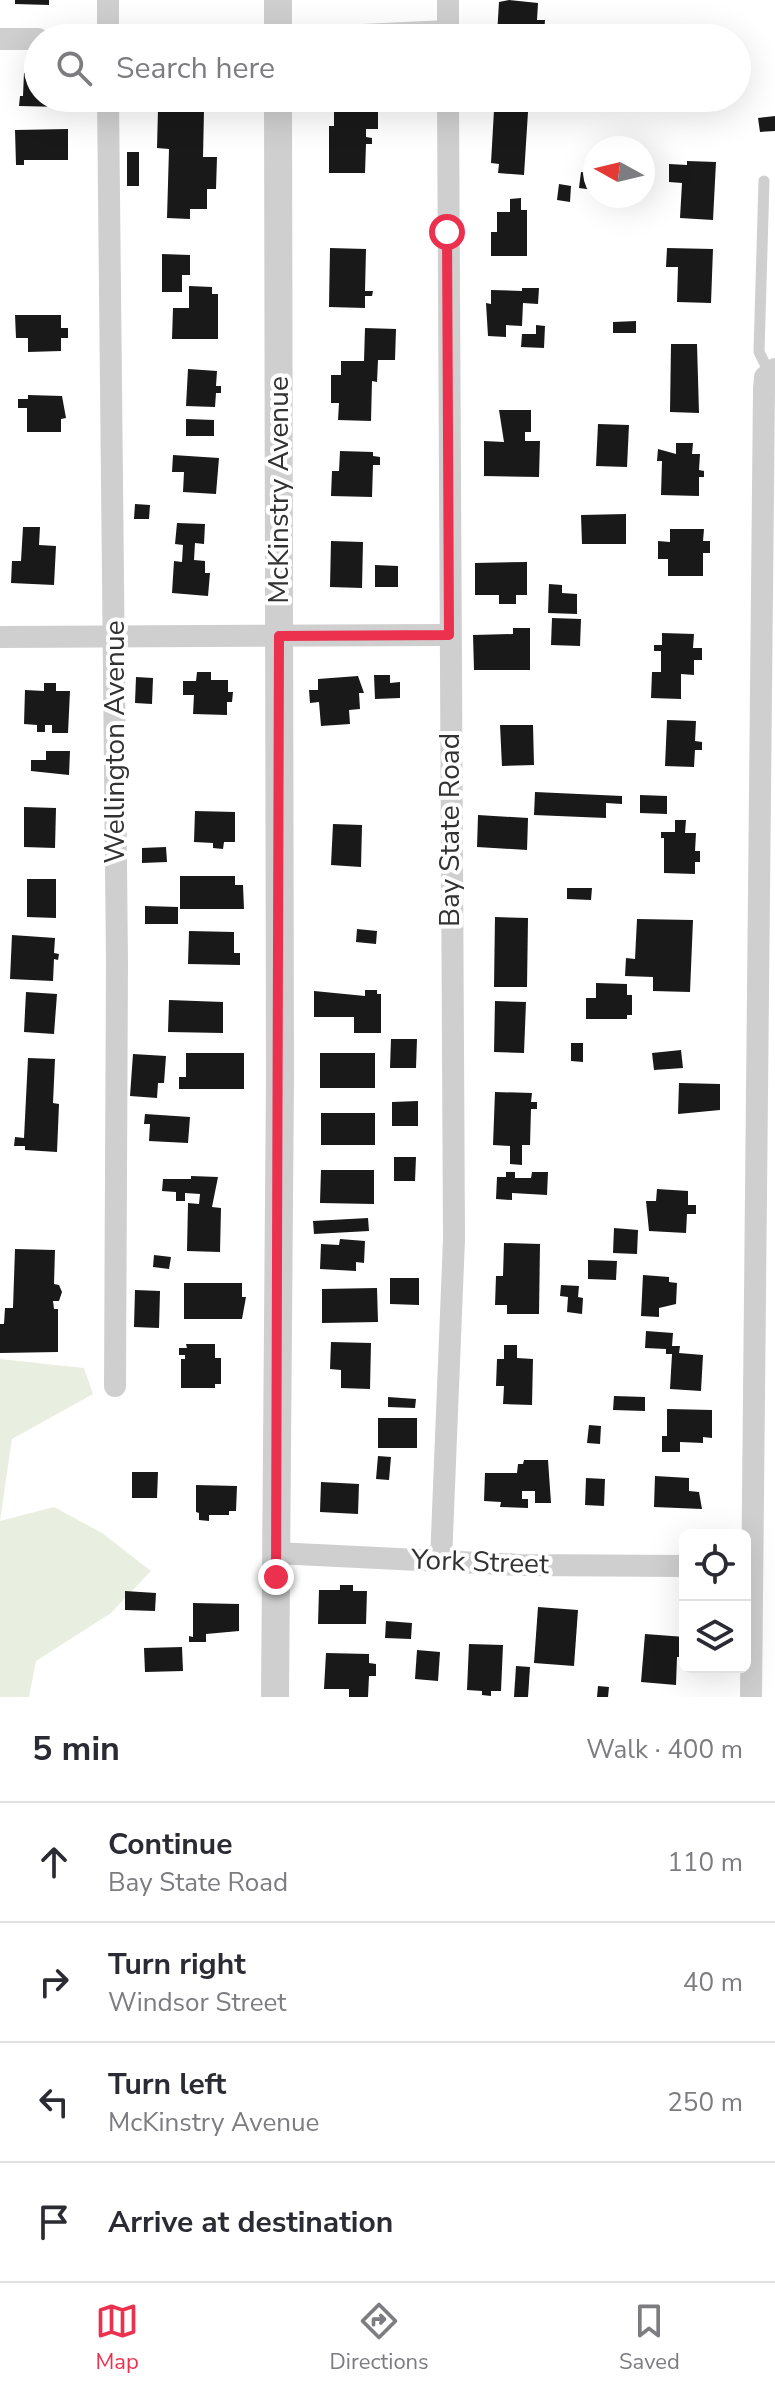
<!DOCTYPE html>
<html lang="en">
<head>
<meta charset="utf-8">
<style>
  :root { --surface:#fff; --page:#f2f2f3; --text:#2b2b33; --muted:#7c7c81; --line:#e1e1e2; --accent:#ec314f }
  body { margin:0; font-family:"Nunito Sans",sans-serif; background:var(--page); color:var(--text) }
  .controls { position:absolute; right:24px; bottom:24px; display:grid; overflow:hidden; border-radius:12px; box-shadow:0 8px 32px #0002 }
  .controls button { width:72px; height:72px; display:grid; place-items:center; padding:0; border:0; border-bottom:2px solid var(--line); background:var(--surface); color:var(--text); font:40px sans-serif }
  .compass { position:absolute; left:583px; top:136px; width:72px; height:72px; border-radius:50%; background:var(--surface); box-shadow:0 8px 32px #0002; rotate:278deg }
  .stop { position:absolute; width:24px; height:24px; margin:-18px; border:6px solid #ec314f; border-radius:50%; background:#fff }
  .stop.end { background:#ec314f; border-color:#fff; box-shadow:0 2px 8px #0008 }
  .list { margin:0; padding:0; list-style:none }
  h2 { display:flex; justify-content:space-between; align-items:center; height:104px; margin:0; padding:0 32px; font-size:34px }
  h2 small { font-size:26px; font-weight:400; color:var(--muted) }
  .list li { display:grid; grid-template-columns:52px 1fr auto; gap:24px; align-items:center; box-sizing:border-box; height:120px; padding:0 32px; border-top:2px solid var(--line) }
  .list b { display:block; font-size:30px; white-space:nowrap }
  .list p { margin:0; font-size:26px; white-space:nowrap; color:var(--muted) }
  .list em { font-size:26px; font-style:normal; color:var(--muted) }
  .icon { flex:none; width:44px; height:44px; fill:none; stroke:currentColor; stroke-width:2; stroke-linecap:round; stroke-linejoin:round }
  .map { position:relative; flex:none; width:775px; height:1697px; overflow:hidden }
  .search { position:absolute; background:var(--surface); box-shadow:0 8px 32px #0002; left:24px; right:24px; top:24px; height:88px; display:flex; align-items:center; gap:20px; box-sizing:border-box; padding:0 28px; border-radius:44px; color:var(--muted); font-size:30px }
  .sheet { height:584px; background:var(--surface) }
  nav { display:flex; justify-content:space-around; align-items:center; box-sizing:border-box; height:112px; border-top:2px solid var(--line); background:var(--surface); font-size:22px; color:var(--muted) }
  nav a { display:grid; justify-items:center; gap:4px }
  nav .on { color:var(--accent) }
  .map>svg:first-child { display:block }
</style>
</head>
<body>
<div class="map">
<svg width="775" height="1697" viewBox="0 0 775 1697">
  <rect width="100%" height="100%" fill="#fff"/>
  <g fill="#e9efe0">
    <polygon points="0,1359 84,1368 93,1394 12,1439 0,1521"/>
    <polygon points="54,1507 102,1533 151,1571 111,1613 36,1661 29,1697 0,1697 0,1521"/>
  </g>
  <g fill="#191919">
    <polygon points="15,0 49,0 49,5 15,4"/>
    <polygon points="509,0 538,3 537,20 545,20 544,34 568,38 497,35 499,2"/>
    <polygon points="24,73 38,73 38,98 62,98 62,107 19,106 20,96 23,96"/>
    <polygon points="334,98 366,99 366,104 378,104 378,129 366,129 366,137 372,138 372,144 366,144 365,173 329,173 329,126 334,126"/>
    <polygon points="158,109 204,110 203,157 217,157 216,189 207,189 207,209 190,209 190,219 167,218 169,149 157,148"/>
    <polygon points="494,110 528,112 524,175 498,173 499,164 491,163"/>
    <polygon points="775,116 775,131 760,132 758,118"/>
    <polygon points="68,129 68,160 24,160 24,165 16,165 15,130"/>
    <rect x="127" y="152" width="12" height="34"/>
    <polygon points="687,161 716,162 713,220 680,218 682,183 669,182 669,164 687,165"/>
    <polygon points="581,172 595,174 594,190 579,188"/>
    <polygon points="559,184 571,186 570,202 557,200"/>
    <polygon points="521,198 521,210 527,210 527,256 491,256 491,232 497,232 497,212 510,212 510,199"/>
    <polygon points="330,248 366,249 365,291 373,291 372,296 365,296 365,308 329,307"/>
    <polygon points="667,248 713,249 711,303 677,302 678,267 666,267"/>
    <polygon points="162,254 190,255 190,275 182,275 182,292 162,292"/>
    <polygon points="189,286 212,287 212,294 218,294 218,339 172,339 173,308 189,308"/>
    <polygon points="522,288 539,288 538,304 523,303 522,326 506,325 506,337 488,336 486,303 491,304 491,290 522,291"/>
    <polygon points="15,315 61,315 61,328 68,328 68,338 61,338 61,351 28,352 28,338 16,338"/>
    <polygon points="636,321 636,333 613,333 613,322"/>
    <polygon points="536,325 545,326 544,348 521,347 522,334 536,334"/>
    <polygon points="365,328 396,329 395,360 378,360 377,382 372,381 371,421 338,420 339,403 331,403 331,375 341,375 341,361 364,361"/>
    <polygon points="671,344 697,344 699,413 670,412"/>
    <polygon points="188,369 217,371 216,386 221,386 221,393 216,393 215,407 186,406"/>
    <polygon points="28,395 62,396 66,418 61,419 61,432 27,432 27,408 18,408 18,399 28,399"/>
    <polygon points="499,410 531,410 531,432 525,432 525,441 540,441 539,477 484,476 484,441 504,442"/>
    <polygon points="186,419 214,420 214,436 186,436"/>
    <polygon points="598,424 629,425 627,467 596,466"/>
    <polygon points="676,443 693,443 692,454 700,454 699,470 704,471 704,477 699,477 699,496 661,495 662,461 657,461 658,449 676,454"/>
    <polygon points="340,451 373,452 373,456 380,457 380,465 373,465 372,497 331,496 332,471 339,471"/>
    <polygon points="173,455 219,458 216,494 183,492 184,472 172,472"/>
    <polygon points="135,504 150,505 149,519 134,519"/>
    <polygon points="626,514 626,544 582,544 581,515"/>
    <polygon points="177,523 205,524 204,544 195,543 194,560 205,561 205,573 210,573 208,596 172,593 174,561 182,562 183,545 175,544"/>
    <polygon points="23,527 40,527 39,545 56,546 54,585 11,583 12,561 21,561"/>
    <polygon points="670,529 704,529 703,541 710,541 710,553 703,553 703,576 668,576 668,559 658,559 658,541 670,542"/>
    <polygon points="331,541 363,542 362,588 330,587"/>
    <polygon points="527,562 527,595 516,595 516,604 499,604 499,595 475,595 475,563"/>
    <polygon points="375,565 398,566 398,587 375,587"/>
    <polygon points="549,584 562,585 562,593 577,594 577,614 548,613"/>
    <polygon points="552,618 581,619 580,646 551,645"/>
    <polygon points="513,628 530,628 530,670 474,670 473,635 513,634"/>
    <polygon points="662,633 694,634 693,648 702,648 702,660 694,660 694,675 681,674 681,699 651,698 652,672 661,672 661,651 654,651 654,645 662,645"/>
    <polygon points="197,672 211,672 211,680 228,680 228,692 233,692 232,702 227,702 227,715 193,714 194,695 183,695 183,681 196,681"/>
    <polygon points="374,675 390,675 390,683 400,682 400,698 375,699"/>
    <polygon points="358,676 364,693 359,693 360,709 349,710 350,724 321,726 319,702 310,703 309,690 318,690 318,679"/>
    <polygon points="136,677 153,678 152,704 135,703"/>
    <polygon points="44,683 56,683 56,691 70,691 68,733 52,733 52,725 45,725 45,732 37,732 37,725 24,724 25,690 44,691"/>
    <polygon points="667,720 696,721 695,741 702,742 702,750 695,750 694,767 665,766"/>
    <polygon points="500,725 533,725 534,765 502,766"/>
    <polygon points="46,751 70,751 69,775 31,771 31,760 46,760"/>
    <polygon points="535,792 622,796 622,804 606,803 606,818 534,815"/>
    <polygon points="640,795 667,796 667,814 640,813"/>
    <polygon points="24,807 56,808 55,848 24,847"/>
    <polygon points="195,811 235,812 235,842 224,842 223,849 213,848 213,843 194,842"/>
    <polygon points="478,815 528,818 527,850 477,847"/>
    <polygon points="675,820 686,820 685,833 696,833 695,851 700,851 700,862 695,862 695,874 664,873 664,838 661,838 661,832 675,832"/>
    <polygon points="333,824 362,825 361,867 331,865"/>
    <polygon points="166,847 167,862 142,863 142,848"/>
    <polygon points="180,876 235,876 235,885 243,885 244,909 180,909"/>
    <polygon points="27,879 56,879 56,918 27,917"/>
    <polygon points="567,888 592,888 591,900 567,899"/>
    <polygon points="145,906 178,907 178,924 145,924"/>
    <polygon points="495,917 528,918 527,987 494,987"/>
    <polygon points="637,919 693,920 690,992 653,991 653,977 625,976 626,958 635,959"/>
    <polygon points="357,929 377,931 376,944 356,942"/>
    <polygon points="189,931 234,932 234,953 240,953 240,965 188,964"/>
    <polygon points="12,935 55,938 54,953 59,954 58,960 54,959 53,981 10,979"/>
    <polygon points="596,983 627,984 627,995 632,995 632,1015 627,1015 627,1019 586,1019 586,998 596,998"/>
    <polygon points="365,990 377,990 377,994 381,994 381,1033 354,1033 354,1017 314,1017 314,991 365,996"/>
    <polygon points="26,992 57,994 54,1034 24,1032"/>
    <polygon points="169,1000 223,1002 223,1033 168,1032"/>
    <polygon points="495,1001 526,1002 524,1053 494,1052"/>
    <polygon points="391,1039 417,1039 416,1068 390,1068"/>
    <polygon points="571,1043 583,1043 583,1062 571,1061"/>
    <polygon points="681,1050 683,1068 654,1070 652,1053"/>
    <polygon points="186,1053 244,1053 244,1089 179,1089 179,1077 186,1077"/>
    <rect x="320" y="1053" width="55" height="35"/>
    <polygon points="133,1054 166,1056 164,1083 158,1083 157,1098 130,1096"/>
    <polygon points="28,1058 55,1059 53,1103 59,1104 57,1152 25,1150 25,1146 14,1146 15,1137 24,1138"/>
    <polygon points="679,1083 720,1084 720,1110 678,1114"/>
    <polygon points="495,1092 532,1093 531,1102 537,1102 537,1109 531,1109 530,1145 522,1145 522,1165 510,1164 510,1146 493,1145"/>
    <polygon points="418,1101 418,1126 392,1126 392,1102"/>
    <rect x="321" y="1113" width="54" height="32"/>
    <polygon points="145,1114 190,1117 188,1143 149,1141 150,1124 144,1124"/>
    <polygon points="394,1157 416,1157 415,1181 394,1181"/>
    <polygon points="321,1170 374,1170 374,1204 320,1203"/>
    <polygon points="506,1172 515,1172 515,1178 531,1178 532,1172 548,1172 547,1195 512,1193 512,1200 496,1199 497,1177 506,1177"/>
    <polygon points="191,1176 218,1177 212,1207 221,1208 220,1252 187,1251 188,1203 199,1204 200,1194 185,1193 185,1201 176,1201 176,1192 162,1191 163,1179 191,1179"/>
    <polygon points="657,1189 688,1191 688,1205 696,1205 696,1214 687,1214 686,1233 649,1231 646,1201 656,1201"/>
    <polygon points="368,1218 369,1231 314,1234 313,1221"/>
    <polygon points="614,1228 638,1230 637,1254 613,1253"/>
    <polygon points="340,1239 365,1241 364,1263 356,1262 356,1271 320,1269 321,1244 339,1245"/>
    <polygon points="504,1243 540,1244 539,1314 507,1314 507,1305 495,1305 496,1276 503,1276"/>
    <polygon points="15,1249 55,1250 54,1284 59,1285 62,1292 59,1301 53,1301 54,1309 58,1309 58,1352 0,1353 0,1324 4,1324 5,1308 13,1308"/>
    <polygon points="154,1255 171,1257 169,1269 153,1267"/>
    <polygon points="588,1260 617,1261 616,1280 588,1279"/>
    <polygon points="643,1275 669,1277 669,1282 677,1283 676,1304 659,1308 659,1317 641,1316"/>
    <polygon points="390,1278 419,1278 419,1305 390,1304"/>
    <polygon points="184,1283 242,1283 242,1297 246,1297 242,1319 184,1319"/>
    <polygon points="561,1285 579,1286 578,1297 583,1298 582,1314 567,1312 568,1297 560,1296"/>
    <polygon points="377,1288 378,1322 322,1323 322,1289"/>
    <polygon points="135,1290 160,1291 159,1328 134,1327"/>
    <polygon points="646,1331 673,1333 672,1346 680,1346 679,1353 703,1355 701,1391 670,1389 672,1354 666,1354 666,1349 645,1348"/>
    <polygon points="331,1342 371,1343 370,1389 341,1388 341,1370 330,1369"/>
    <polygon points="186,1344 215,1344 215,1358 221,1358 221,1384 215,1384 215,1388 181,1388 181,1359 185,1359 185,1355 179,1355 179,1348 187,1348"/>
    <polygon points="504,1345 517,1345 517,1358 533,1359 532,1405 503,1404 504,1386 496,1386 497,1359 504,1359"/>
    <polygon points="614,1396 645,1397 645,1411 613,1410"/>
    <polygon points="388,1397 416,1399 415,1408 388,1407"/>
    <polygon points="667,1409 712,1410 712,1438 703,1437 703,1443 680,1442 680,1452 662,1452 662,1436 667,1436"/>
    <rect x="378" y="1418" width="39" height="30"/>
    <polygon points="589,1425 601,1426 600,1444 587,1443"/>
    <polygon points="378,1456 391,1457 389,1480 376,1479"/>
    <polygon points="524,1460 548,1460 551,1503 535,1503 535,1491 522,1491 522,1499 528,1499 528,1508 500,1507 501,1502 484,1501 485,1473 517,1473 518,1464 523,1464"/>
    <polygon points="132,1472 158,1472 157,1498 132,1498"/>
    <polygon points="655,1476 689,1478 689,1491 699,1492 702,1509 654,1507"/>
    <polygon points="586,1478 605,1479 604,1506 585,1505"/>
    <polygon points="321,1482 359,1484 358,1514 320,1512"/>
    <polygon points="196,1485 237,1486 236,1511 229,1511 229,1515 209,1515 209,1521 199,1520 199,1513 196,1512"/>
    <polygon points="340,1585 353,1585 353,1591 367,1591 366,1624 318,1624 319,1590 340,1590"/>
    <polygon points="125,1591 156,1593 155,1611 125,1610"/>
    <polygon points="193,1603 239,1604 239,1631 206,1634 206,1642 189,1642 189,1636 193,1637"/>
    <polygon points="538,1607 578,1610 574,1666 534,1663"/>
    <polygon points="386,1621 412,1623 411,1639 385,1638"/>
    <polygon points="645,1634 685,1637 685,1657 677,1657 676,1685 641,1682"/>
    <polygon points="469,1644 503,1645 501,1691 491,1691 491,1696 482,1695 482,1691 467,1690"/>
    <polygon points="182,1647 183,1671 145,1672 144,1648"/>
    <polygon points="417,1650 440,1652 438,1681 415,1679"/>
    <polygon points="326,1653 369,1654 369,1663 376,1664 376,1676 369,1676 368,1697 349,1697 349,1689 324,1689"/>
    <polygon points="516,1666 530,1667 528,1697 514,1697"/>
    <polygon points="598,1686 609,1687 608,1697 597,1697"/>
  </g>
  <g fill="none" stroke-linecap="round" stroke-linejoin="round">
    <polyline stroke="#cfcfcf" stroke-width="11" points="764,181 759,352 769,372"/>
    <g stroke="#cfcfcf" stroke-width="22">
      <polyline points="448,0 448,38"/>
      <polyline points="108,38 108,0"/>
      <polyline points="297,38 448,31"/>
      <polyline points="0,39 38,39"/>
      <polyline points="108,98 117,962 115,1386"/>
      <polyline points="0,637 449,635"/>
      <polyline points="276,1553 521,1565 685,1566"/>
      <polyline points="441,1561 454,1239 448,98"/>
      <polyline points="751,1697 764,389 765,377 775,369"/>
    </g>
    <g stroke="#cfcfcf" stroke-width="28">
      <polyline points="278,0 278,38"/>
      <polyline points="275,1697 280,1076 278,98"/>
    </g>
  </g>
  <g fill="none" stroke-linecap="round" stroke-linejoin="round">
    <polyline stroke="#ec314f" stroke-width="10" points="276,1577 279,636 449,635 447,232"/>
  </g>
  <g text-anchor="middle" dominant-baseline="central" stroke-width="8" stroke-linejoin="round" paint-order="stroke">
    <g font-size="28" fill="#323232" stroke="#fff">
      <text transform="translate(279 490) rotate(-90)">McKinstry Avenue</text>
      <text transform="translate(115 742) rotate(-90)">Wellington Avenue</text>
      <text transform="translate(450 830) rotate(-90)">Bay State Road</text>
      <text transform="translate(480 1562) rotate(2)">York Street</text>
    </g>
  </g>
</svg>
<div class="controls">
<button><svg class="icon" aria-label="locate" viewBox="0 0 24 24"><circle cx="12" cy="12" r="6"/><path d="M12 2v4M12 18v4M2 12h4M18 12h4"/></svg></button>
<button><svg class="icon" aria-label="layers" viewBox="0 0 24 24"><path d="M12 4l9 5-9 5-9-5zM3 14l9 5 9-5"/></svg></button>
</div>
<svg class="compass" viewBox="-18 -18 36 36"><path d="M0-13l5 13h-10z" fill="#e53935"/><path d="M0 13l5-13h-10z" fill="#7c7c81"/></svg>
<div class="stop" style="left:447px;top:232px"></div>
<div class="stop end" style="left:276px;top:1577px"></div>
<div class="search"><svg class="icon" aria-label="search" viewBox="0 0 24 24"><circle cx="10" cy="10" r="6"/><path d="M15 15l6 6"/></svg>Search here</div>
</div>
<section class="sheet">
<h2>5 min<small>Walk · 400 m</small></h2>
<ul class="list">
<li><svg class="icon" aria-label="ahead" viewBox="0 0 24 24"><path d="M12 20V5M6 11l6-6 6 6"/></svg><div><b>Continue</b><p>Bay State Road</p></div><em>110 m</em></li>
<li><svg class="icon" aria-label="right" viewBox="0 0 24 24"><path d="M7 20v-9h11M14 6l5 5-5 5"/></svg><div><b>Turn right</b><p>Windsor Street</p></div><em>40 m</em></li>
<li><svg class="icon" aria-label="left" viewBox="0 0 24 24"><path d="M17 20v-9H6M10 6l-5 5 5 5"/></svg><div><b>Turn left</b><p>McKinstry Avenue</p></div><em>250 m</em></li>
<li><svg class="icon" aria-label="arrive" viewBox="0 0 24 24"><path d="M6 21V4h12l-3 4 3 4H6"/></svg><div><b>Arrive at destination</b></div></li>
</ul>
</section>
<nav>
<a class="on"><svg class="icon" aria-label="map" viewBox="0 0 24 24"><path d="M3 6l6-2 6 2 6-2v14l-6 2-6-2-6 2zM9 4v14M15 6v14"/></svg>Map</a>
<a><svg class="icon" aria-label="directions" viewBox="0 0 24 24"><path d="M12 3l9 9-9 9-9-9zM9 14v-3h6M13 9l2 2-2 2"/></svg>Directions</a>
<a><svg class="icon" aria-label="saved" viewBox="0 0 24 24"><path d="M7 4h10v16l-5-4-5 4z"/></svg>Saved</a>
</nav>
</body>
</html>
